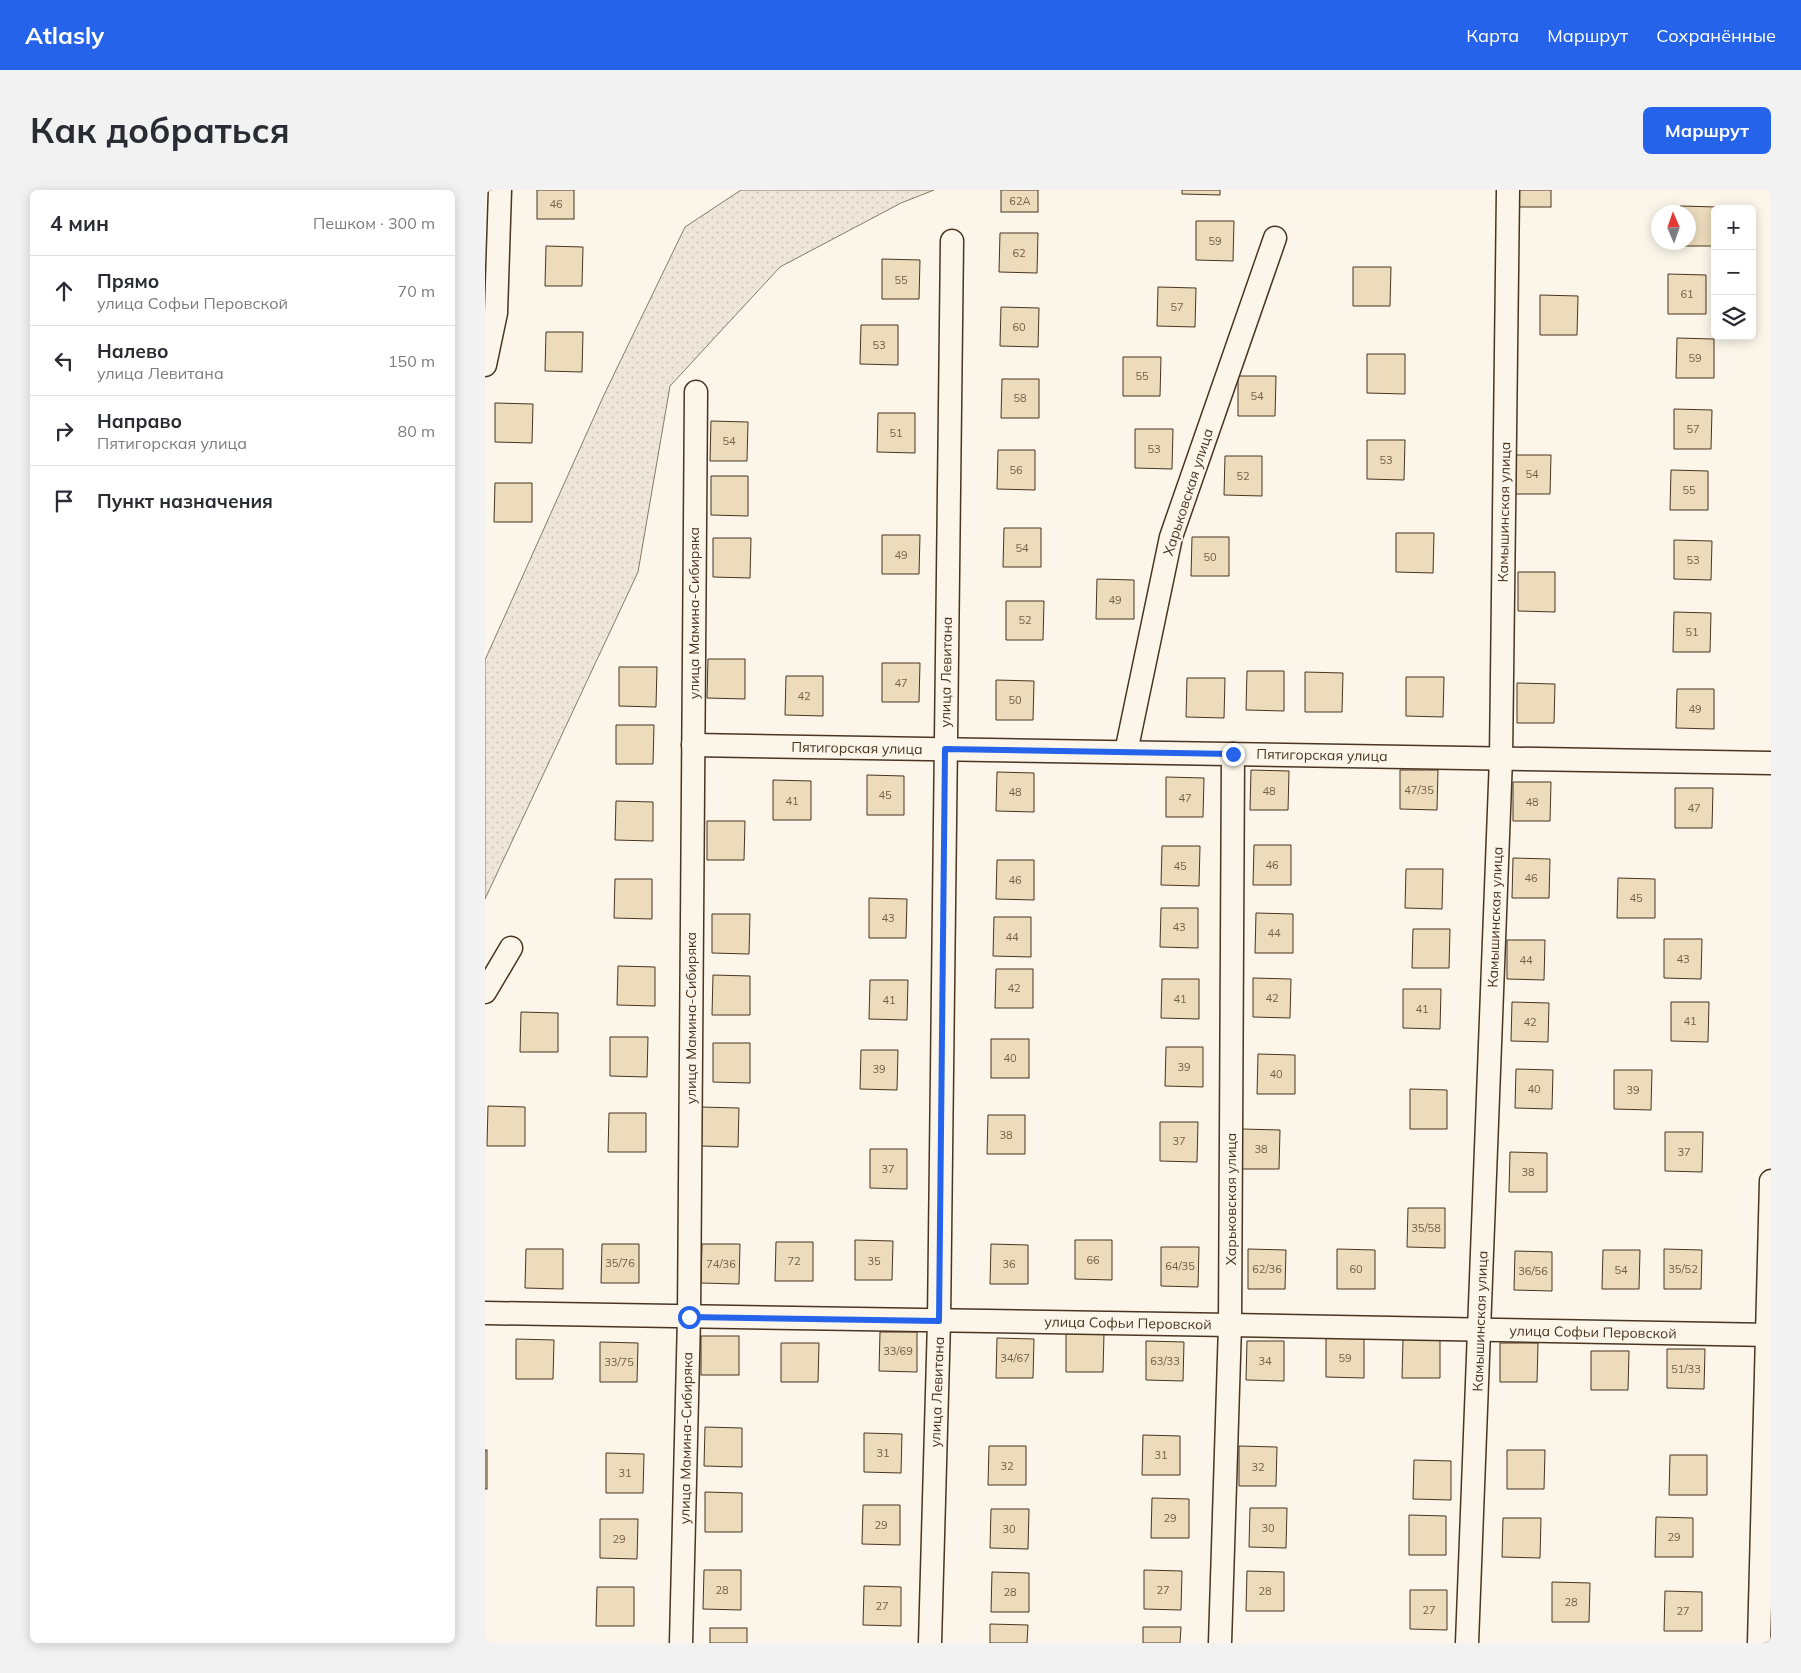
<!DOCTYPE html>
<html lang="ru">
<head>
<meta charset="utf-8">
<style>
  :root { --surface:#fff; --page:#f2f2f3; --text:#2b2b33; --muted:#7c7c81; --line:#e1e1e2; --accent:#2563eb }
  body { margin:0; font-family:Mulish,sans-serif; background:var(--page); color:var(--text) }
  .controls { position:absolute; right:15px; top:15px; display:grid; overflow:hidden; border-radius:8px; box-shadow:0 2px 12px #0003 }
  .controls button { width:45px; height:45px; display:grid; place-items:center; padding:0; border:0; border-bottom:1px solid var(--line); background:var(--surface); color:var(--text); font:25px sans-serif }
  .compass { position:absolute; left:1166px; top:15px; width:45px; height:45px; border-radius:50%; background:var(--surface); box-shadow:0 2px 12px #0003; rotate:358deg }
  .stop { position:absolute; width:15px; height:15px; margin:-11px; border:4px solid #2563eb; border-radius:50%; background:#fff }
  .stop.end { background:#2563eb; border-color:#fff; box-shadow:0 1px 5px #0008 }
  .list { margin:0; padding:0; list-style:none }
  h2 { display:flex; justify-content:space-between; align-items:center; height:65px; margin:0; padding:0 20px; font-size:21px }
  h2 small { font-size:16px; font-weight:400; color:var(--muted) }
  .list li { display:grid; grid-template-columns:32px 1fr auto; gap:15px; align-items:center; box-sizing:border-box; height:70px; padding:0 20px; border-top:1px solid var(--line) }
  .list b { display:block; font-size:19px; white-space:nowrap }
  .list p { margin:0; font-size:16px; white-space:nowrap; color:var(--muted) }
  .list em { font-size:16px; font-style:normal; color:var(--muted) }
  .icon { flex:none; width:28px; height:28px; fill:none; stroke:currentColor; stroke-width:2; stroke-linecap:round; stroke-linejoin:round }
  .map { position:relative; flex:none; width:1286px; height:1453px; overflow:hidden; border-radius:8px }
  header { display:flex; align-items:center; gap:30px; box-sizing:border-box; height:70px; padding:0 25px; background:var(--accent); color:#fff }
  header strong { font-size:24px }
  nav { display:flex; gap:28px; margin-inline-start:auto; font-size:18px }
  .intro { display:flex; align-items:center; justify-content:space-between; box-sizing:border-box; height:120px; padding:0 30px }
  h1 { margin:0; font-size:35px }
  .button { padding:12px 22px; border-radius:8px; background:var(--accent); color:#fff; font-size:18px; font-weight:700 }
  main { display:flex; gap:30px; padding:0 30px }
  aside { flex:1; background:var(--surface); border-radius:8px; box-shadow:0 2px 12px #0003 }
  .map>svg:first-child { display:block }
</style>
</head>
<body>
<header>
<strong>Atlasly</strong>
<nav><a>Карта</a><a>Маршрут</a><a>Сохранённые</a></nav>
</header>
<div class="intro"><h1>Как добраться</h1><a class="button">Маршрут</a></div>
<main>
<aside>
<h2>4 мин<small>Пешком · 300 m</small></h2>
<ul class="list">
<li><svg class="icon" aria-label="ahead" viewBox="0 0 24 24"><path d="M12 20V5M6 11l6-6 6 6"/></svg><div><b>Прямо</b><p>улица Софьи Перовской</p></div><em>70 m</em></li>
<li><svg class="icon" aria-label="left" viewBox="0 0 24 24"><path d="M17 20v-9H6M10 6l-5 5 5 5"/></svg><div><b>Налево</b><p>улица Левитана</p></div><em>150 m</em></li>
<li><svg class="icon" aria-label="right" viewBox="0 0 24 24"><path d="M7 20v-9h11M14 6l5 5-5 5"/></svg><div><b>Направо</b><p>Пятигорская улица</p></div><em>80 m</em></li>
<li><svg class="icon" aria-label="arrive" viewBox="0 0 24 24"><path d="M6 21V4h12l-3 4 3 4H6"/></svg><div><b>Пункт назначения</b></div></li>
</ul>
</aside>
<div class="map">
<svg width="1286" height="1453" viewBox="0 0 1286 1453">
  <defs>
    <pattern id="grass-dots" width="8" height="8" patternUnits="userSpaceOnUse" patternTransform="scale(1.25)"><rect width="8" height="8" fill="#ede6d9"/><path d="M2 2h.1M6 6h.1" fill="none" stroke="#cdc6ba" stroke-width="1.8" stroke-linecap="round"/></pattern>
  </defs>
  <rect width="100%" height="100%" fill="#fbf6e9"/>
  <polygon fill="url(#grass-dots)" stroke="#887966" points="256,0 449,0 416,13 295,77 185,196 153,382 0,709 0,470 118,207 200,37"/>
  <g fill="#ecdcbc" stroke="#4a3520">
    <rect x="52" y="0" width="37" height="29"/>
    <rect x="516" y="0" width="37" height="22"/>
    <polygon points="697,0 735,0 735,5 697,4"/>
    <rect x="1028" y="0" width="38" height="17"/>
    <polygon points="1195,16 1232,17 1232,19 1230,19 1230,56 1195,56 1195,52 1204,52 1204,22 1195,22"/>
    <polygon points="711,31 749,31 748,71 711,70"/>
    <polygon points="515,43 553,43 552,83 514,82"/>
    <polygon points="61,56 98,57 97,96 60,96"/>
    <polygon points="397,69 435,70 434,109 397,109"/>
    <polygon points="868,77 906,77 905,116 868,116"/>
    <polygon points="1183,84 1221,85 1221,124 1183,124"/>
    <polygon points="673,97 711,98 710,137 672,136"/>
    <polygon points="1055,105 1093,106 1092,145 1055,145"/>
    <polygon points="516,117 554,118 553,157 515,156"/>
    <polygon points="376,135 413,135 413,175 375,174"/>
    <polygon points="61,142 98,142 97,182 60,181"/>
    <polygon points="1192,148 1229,149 1229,188 1191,188"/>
    <polygon points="882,164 920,164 920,204 882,203"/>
    <polygon points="638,167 676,167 675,206 638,206"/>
    <polygon points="753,186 791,186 790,226 753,226"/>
    <polygon points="517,189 554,189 554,228 516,228"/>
    <polygon points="10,213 48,214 47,253 10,252"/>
    <polygon points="1189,219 1227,220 1226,259 1189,259"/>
    <polygon points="393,223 430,223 430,263 392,262"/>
    <polygon points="226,231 263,232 262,271 225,271"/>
    <polygon points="650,239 688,239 687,279 650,278"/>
    <polygon points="882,250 920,250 919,290 882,289"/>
    <polygon points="513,260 550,260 550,300 512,299"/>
    <polygon points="1028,265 1066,265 1065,304 1028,304"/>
    <polygon points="740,266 777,266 777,306 739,305"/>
    <polygon points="1186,280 1223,281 1223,320 1185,320"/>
    <polygon points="226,286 263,286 263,326 226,325"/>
    <polygon points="10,293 47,293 47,332 9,332"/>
    <polygon points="519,338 556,338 556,377 518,377"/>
    <polygon points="911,343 949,343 948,383 911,382"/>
    <polygon points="397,345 435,345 434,384 397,384"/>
    <polygon points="707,347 744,347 744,386 706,386"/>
    <polygon points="228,348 266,348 265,388 228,387"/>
    <polygon points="1189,350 1227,351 1226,390 1189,389"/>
    <polygon points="1033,382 1070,382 1070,422 1033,421"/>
    <polygon points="612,389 649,390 649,429 611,429"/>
    <polygon points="521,411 559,411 558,450 521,450"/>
    <polygon points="1189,422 1226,423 1225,462 1188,462"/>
    <polygon points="223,469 260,469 260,509 222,508"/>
    <polygon points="397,473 435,473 434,512 397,512"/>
    <polygon points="134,477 172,477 171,517 134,516"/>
    <polygon points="762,481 799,481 799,521 761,520"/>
    <polygon points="820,482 858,483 857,522 820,522"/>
    <polygon points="301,486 338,486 338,526 300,525"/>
    <polygon points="921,487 959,487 958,527 921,526"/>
    <polygon points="702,488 740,488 739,528 701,527"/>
    <polygon points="511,490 549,491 548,530 511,530"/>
    <polygon points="1032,493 1070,494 1069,533 1032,533"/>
    <polygon points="1192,499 1229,499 1229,539 1191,538"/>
    <polygon points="131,535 169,535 168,574 131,574"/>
    <polygon points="766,580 804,581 803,620 765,620"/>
    <polygon points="915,580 953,580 952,620 915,619"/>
    <polygon points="512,582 549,583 549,622 511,621"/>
    <polygon points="382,585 419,586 419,625 382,625"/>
    <polygon points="681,587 719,588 718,627 681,627"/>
    <polygon points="288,590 326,591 326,630 288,630"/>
    <polygon points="1028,592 1066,592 1065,631 1028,631"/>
    <polygon points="1190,598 1228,598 1227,638 1190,638"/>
    <polygon points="131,611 168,612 168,651 130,650"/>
    <polygon points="222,631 260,631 259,670 222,670"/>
    <polygon points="769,655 806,655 806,695 768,695"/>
    <polygon points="677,656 715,656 714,696 676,695"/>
    <polygon points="1028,668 1065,669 1064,708 1027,708"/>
    <polygon points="512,670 549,670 549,710 511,709"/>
    <polygon points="921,679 958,679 957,719 920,718"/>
    <polygon points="1133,688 1170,689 1170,728 1132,728"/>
    <polygon points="130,689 167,689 167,729 129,728"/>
    <polygon points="384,708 422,709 421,748 384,748"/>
    <polygon points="676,718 713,718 713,758 675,757"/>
    <polygon points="771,723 808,724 808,763 770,763"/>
    <polygon points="227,724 265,724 264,764 227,763"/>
    <polygon points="509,727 546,727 546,767 508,766"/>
    <polygon points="928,739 965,739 964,778 927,778"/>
    <polygon points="1179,749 1217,749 1216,789 1179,788"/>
    <polygon points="1022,750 1060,750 1059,790 1022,789"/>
    <polygon points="133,776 170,777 170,816 132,815"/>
    <polygon points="511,779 548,779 548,818 510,818"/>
    <polygon points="228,785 265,786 265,825 227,825"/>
    <polygon points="768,788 806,789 805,828 768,827"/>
    <polygon points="677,789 714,789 714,829 676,828"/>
    <polygon points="385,790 423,790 422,830 384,829"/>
    <polygon points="918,799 956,799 955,839 918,838"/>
    <polygon points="1027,812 1064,813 1063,852 1026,851"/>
    <polygon points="1186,812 1224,812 1223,852 1186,851"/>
    <polygon points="36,822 73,823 73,862 35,862"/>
    <polygon points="125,847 163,847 162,887 125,886"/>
    <rect x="506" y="849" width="38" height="39"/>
    <polygon points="228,853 265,853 265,893 228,892"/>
    <polygon points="681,857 718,857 718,897 680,896"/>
    <polygon points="376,860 413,860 412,900 375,899"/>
    <polygon points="773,864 810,865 810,904 772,904"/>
    <polygon points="1031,879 1068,880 1067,919 1030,918"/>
    <polygon points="1129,880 1167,880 1166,920 1129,919"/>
    <polygon points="925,899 962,900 962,939 925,939"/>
    <polygon points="3,916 40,917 40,956 2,956"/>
    <polygon points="216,917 254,918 253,957 216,956"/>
    <polygon points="124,923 161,923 161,962 123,962"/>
    <polygon points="503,925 540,925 540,964 502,964"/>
    <polygon points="675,932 713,932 712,972 675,971"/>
    <polygon points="757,939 795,940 794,979 757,979"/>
    <polygon points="1180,942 1218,942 1217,982 1180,981"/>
    <polygon points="385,959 422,959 422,999 385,998"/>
    <polygon points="1025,962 1062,963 1062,1002 1024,1002"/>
    <polygon points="923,1018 960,1018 960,1058 922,1057"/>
    <polygon points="370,1050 408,1051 407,1090 370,1090"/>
    <polygon points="590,1050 627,1050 627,1090 590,1089"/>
    <polygon points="291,1052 328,1052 328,1091 290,1091"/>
    <polygon points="117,1054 154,1054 154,1093 116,1093"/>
    <polygon points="217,1054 255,1054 254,1094 216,1093"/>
    <polygon points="506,1054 543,1055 543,1094 505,1094"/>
    <polygon points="676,1057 714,1057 713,1097 676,1096"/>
    <polygon points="41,1059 78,1059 78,1099 40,1098"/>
    <polygon points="763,1059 801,1060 800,1099 763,1099"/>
    <polygon points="852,1059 890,1060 890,1099 852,1099"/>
    <polygon points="1179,1059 1217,1060 1216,1099 1179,1099"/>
    <polygon points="1118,1060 1155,1060 1154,1099 1117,1099"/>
    <polygon points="1030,1061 1067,1062 1067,1101 1029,1100"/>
    <polygon points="395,1142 432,1142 432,1182 394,1181"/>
    <polygon points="581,1142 619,1143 618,1182 581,1182"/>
    <rect x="216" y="1146" width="38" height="39"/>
    <polygon points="512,1148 549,1149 548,1188 511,1188"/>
    <polygon points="841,1148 879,1149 879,1188 841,1187"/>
    <polygon points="31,1149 69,1150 68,1189 31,1189"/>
    <polygon points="918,1149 955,1149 955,1188 917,1188"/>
    <polygon points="661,1151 699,1152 698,1191 661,1190"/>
    <polygon points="762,1151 799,1151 799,1191 761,1190"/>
    <polygon points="115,1152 153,1153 152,1192 115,1192"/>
    <polygon points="296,1153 334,1153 333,1192 296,1192"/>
    <polygon points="1015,1153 1053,1153 1052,1192 1015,1192"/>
    <polygon points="1182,1159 1220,1159 1219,1199 1182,1198"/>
    <polygon points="1106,1161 1144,1161 1143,1200 1106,1200"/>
    <polygon points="220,1237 257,1238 257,1277 219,1276"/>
    <polygon points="379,1243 417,1244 416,1283 379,1282"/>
    <polygon points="658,1245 695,1246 695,1285 657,1285"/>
    <polygon points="504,1256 541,1256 541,1295 503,1295"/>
    <polygon points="754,1256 792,1257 791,1296 754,1296"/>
    <rect x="0" y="1260" width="2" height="39"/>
    <polygon points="1022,1260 1060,1260 1059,1299 1022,1299"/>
    <polygon points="121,1263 159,1264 158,1303 121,1303"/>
    <polygon points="1185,1265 1222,1265 1222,1305 1184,1305"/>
    <polygon points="929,1270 966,1271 966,1310 928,1309"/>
    <polygon points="220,1302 257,1303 257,1342 220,1342"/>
    <polygon points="667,1308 704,1309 704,1348 666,1348"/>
    <polygon points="378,1315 415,1315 415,1355 377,1354"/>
    <polygon points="765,1318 802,1318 801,1358 764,1357"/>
    <polygon points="506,1319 544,1319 543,1359 505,1358"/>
    <polygon points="924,1325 961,1326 961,1365 924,1365"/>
    <polygon points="1171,1327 1208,1328 1208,1367 1170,1367"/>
    <polygon points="1018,1328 1056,1328 1055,1368 1017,1367"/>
    <polygon points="115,1329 153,1329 152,1369 115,1368"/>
    <polygon points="219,1380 256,1380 256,1420 218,1419"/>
    <polygon points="659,1380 697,1381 696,1420 659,1419"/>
    <polygon points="762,1381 799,1382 799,1421 761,1421"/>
    <polygon points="507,1382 544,1383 544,1422 506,1422"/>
    <polygon points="1067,1392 1105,1393 1104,1432 1067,1432"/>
    <polygon points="379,1396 416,1397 416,1436 378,1435"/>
    <polygon points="112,1397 149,1397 149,1436 111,1436"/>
    <polygon points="925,1400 962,1400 962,1440 925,1439"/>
    <polygon points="1180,1401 1217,1402 1217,1441 1179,1441"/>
    <polygon points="505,1434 543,1435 542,1453 505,1453"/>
    <polygon points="658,1437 696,1437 695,1453 658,1453"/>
    <rect x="225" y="1438" width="37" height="15"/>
  </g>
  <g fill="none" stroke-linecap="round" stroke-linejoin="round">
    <defs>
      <g id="street">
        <polyline points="0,175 11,123 15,0"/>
        <polyline points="208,555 1286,573"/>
        <polyline points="641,562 686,347 790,48"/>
        <polyline points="0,802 26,758"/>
        <polyline points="0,1123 745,1135 1286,1145"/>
        <polyline points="196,1453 204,1127 211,202"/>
        <polyline points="445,1453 454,1131 467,51"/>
        <polyline points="735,1453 745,1135 748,564"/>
        <polyline points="982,1453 1016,568 1023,0"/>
        <polyline points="1274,1453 1286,991"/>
      </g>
    </defs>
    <use href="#street" stroke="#4a3520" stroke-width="25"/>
    <use href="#street" stroke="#fbf6e9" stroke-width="22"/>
  </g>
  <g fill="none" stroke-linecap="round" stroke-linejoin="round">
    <polyline stroke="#2563eb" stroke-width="6" points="204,1127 454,1131 460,559 748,564"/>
  </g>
  <g text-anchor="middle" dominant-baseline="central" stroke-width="4" stroke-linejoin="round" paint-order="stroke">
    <g font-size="11" fill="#725f47">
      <text x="535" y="11">62А</text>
      <text x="71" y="14">46</text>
      <text x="730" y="51">59</text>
      <text x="534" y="63">62</text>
      <text x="416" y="90">55</text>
      <text x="1202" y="104">61</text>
      <text x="692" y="117">57</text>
      <text x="534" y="137">60</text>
      <text x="394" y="155">53</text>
      <text x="1210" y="168">59</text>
      <text x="657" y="186">55</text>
      <text x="772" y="206">54</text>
      <text x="535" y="208">58</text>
      <text x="1208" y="239">57</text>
      <text x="411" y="243">51</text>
      <text x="244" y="251">54</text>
      <text x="669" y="259">53</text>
      <text x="901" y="270">53</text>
      <text x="531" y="280">56</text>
      <text x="1047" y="284">54</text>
      <text x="758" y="286">52</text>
      <text x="1204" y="300">55</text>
      <text x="537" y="358">54</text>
      <text x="416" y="365">49</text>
      <text x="725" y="367">50</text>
      <text x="1208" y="370">53</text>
      <text x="630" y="410">49</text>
      <text x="540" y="430">52</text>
      <text x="1207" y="442">51</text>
      <text x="416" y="493">47</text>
      <text x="319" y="506">42</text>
      <text x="530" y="510">50</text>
      <text x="1210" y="519">49</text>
      <text x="934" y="600">47/35</text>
      <text x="784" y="601">48</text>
      <text x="530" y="602">48</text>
      <text x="400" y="605">45</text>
      <text x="700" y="608">47</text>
      <text x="307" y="611">41</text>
      <text x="1047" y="612">48</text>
      <text x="1209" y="618">47</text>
      <text x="787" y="675">46</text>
      <text x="695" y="676">45</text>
      <text x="1046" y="688">46</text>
      <text x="530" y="690">46</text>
      <text x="1151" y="708">45</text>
      <text x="403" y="728">43</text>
      <text x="694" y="737">43</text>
      <text x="789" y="743">44</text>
      <text x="527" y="747">44</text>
      <text x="1198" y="769">43</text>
      <text x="1041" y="770">44</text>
      <text x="529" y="798">42</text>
      <text x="787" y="808">42</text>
      <text x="695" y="809">41</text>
      <text x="404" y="810">41</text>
      <text x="937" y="819">41</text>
      <text x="1205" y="831">41</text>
      <text x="1045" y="832">42</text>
      <text x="525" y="868">40</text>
      <text x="699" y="877">39</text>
      <text x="394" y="879">39</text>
      <text x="791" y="884">40</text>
      <text x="1049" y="899">40</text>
      <text x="1148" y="900">39</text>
      <text x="521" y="945">38</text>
      <text x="694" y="951">37</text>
      <text x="776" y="959">38</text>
      <text x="1199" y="962">37</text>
      <text x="403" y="979">37</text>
      <text x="1043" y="982">38</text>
      <text x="941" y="1038">35/58</text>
      <text x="608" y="1070">66</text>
      <text x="309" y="1071">72</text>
      <text x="389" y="1071">35</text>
      <text x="135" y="1073">35/76</text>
      <text x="236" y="1074">74/36</text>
      <text x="524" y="1074">36</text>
      <text x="695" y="1076">64/35</text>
      <text x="782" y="1079">62/36</text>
      <text x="871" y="1079">60</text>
      <text x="1198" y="1079">35/52</text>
      <text x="1136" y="1080">54</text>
      <text x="1048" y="1081">36/56</text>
      <text x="413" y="1161">33/69</text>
      <text x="530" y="1168">34/67</text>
      <text x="860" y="1168">59</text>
      <text x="680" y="1171">63/33</text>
      <text x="780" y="1171">34</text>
      <text x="134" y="1172">33/75</text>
      <text x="1201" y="1179">51/33</text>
      <text x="398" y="1263">31</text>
      <text x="676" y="1265">31</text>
      <text x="522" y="1276">32</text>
      <text x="773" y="1277">32</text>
      <text x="140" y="1283">31</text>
      <text x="685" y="1328">29</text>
      <text x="396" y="1335">29</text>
      <text x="783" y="1338">30</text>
      <text x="524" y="1339">30</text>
      <text x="1189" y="1347">29</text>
      <text x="134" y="1349">29</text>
      <text x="237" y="1400">28</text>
      <text x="678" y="1400">27</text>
      <text x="780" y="1401">28</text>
      <text x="525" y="1402">28</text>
      <text x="1086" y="1412">28</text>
      <text x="397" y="1416">27</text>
      <text x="944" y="1420">27</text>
      <text x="1198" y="1421">27</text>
    </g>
    <g font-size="14" fill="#4a3520" stroke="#fbf6e9">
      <text transform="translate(703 302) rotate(-72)">Харьковская улица</text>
      <text transform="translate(1019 322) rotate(-89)">Камышинская улица</text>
      <text transform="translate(209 423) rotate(-90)">улица Мамина-Сибиряка</text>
      <text transform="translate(461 482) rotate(-89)">улица Левитана</text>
      <text transform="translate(372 558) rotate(1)">Пятигорская улица</text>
      <text transform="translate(837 565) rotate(1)">Пятигорская улица</text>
      <text transform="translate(1010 727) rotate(-88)">Камышинская улица</text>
      <text transform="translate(206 828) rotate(-90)">улица Мамина-Сибиряка</text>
      <text transform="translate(746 1009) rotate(-90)">Харьковская улица</text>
      <text transform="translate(995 1131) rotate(-88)">Камышинская улица</text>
      <text transform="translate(643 1133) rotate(1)">улица Софьи Перовской</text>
      <text transform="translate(1108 1142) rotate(1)">улица Софьи Перовской</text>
      <text transform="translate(452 1202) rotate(-88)">улица Левитана</text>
      <text transform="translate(201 1248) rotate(-89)">улица Мамина-Сибиряка</text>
    </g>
  </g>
</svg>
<div class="controls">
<button>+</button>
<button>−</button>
<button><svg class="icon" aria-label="layers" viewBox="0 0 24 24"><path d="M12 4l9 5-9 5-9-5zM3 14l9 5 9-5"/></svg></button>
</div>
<svg class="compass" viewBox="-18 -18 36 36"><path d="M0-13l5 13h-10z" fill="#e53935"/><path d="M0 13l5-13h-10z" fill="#7c7c81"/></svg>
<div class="stop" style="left:204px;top:1127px"></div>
<div class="stop end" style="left:748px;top:564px"></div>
</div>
</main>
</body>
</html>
